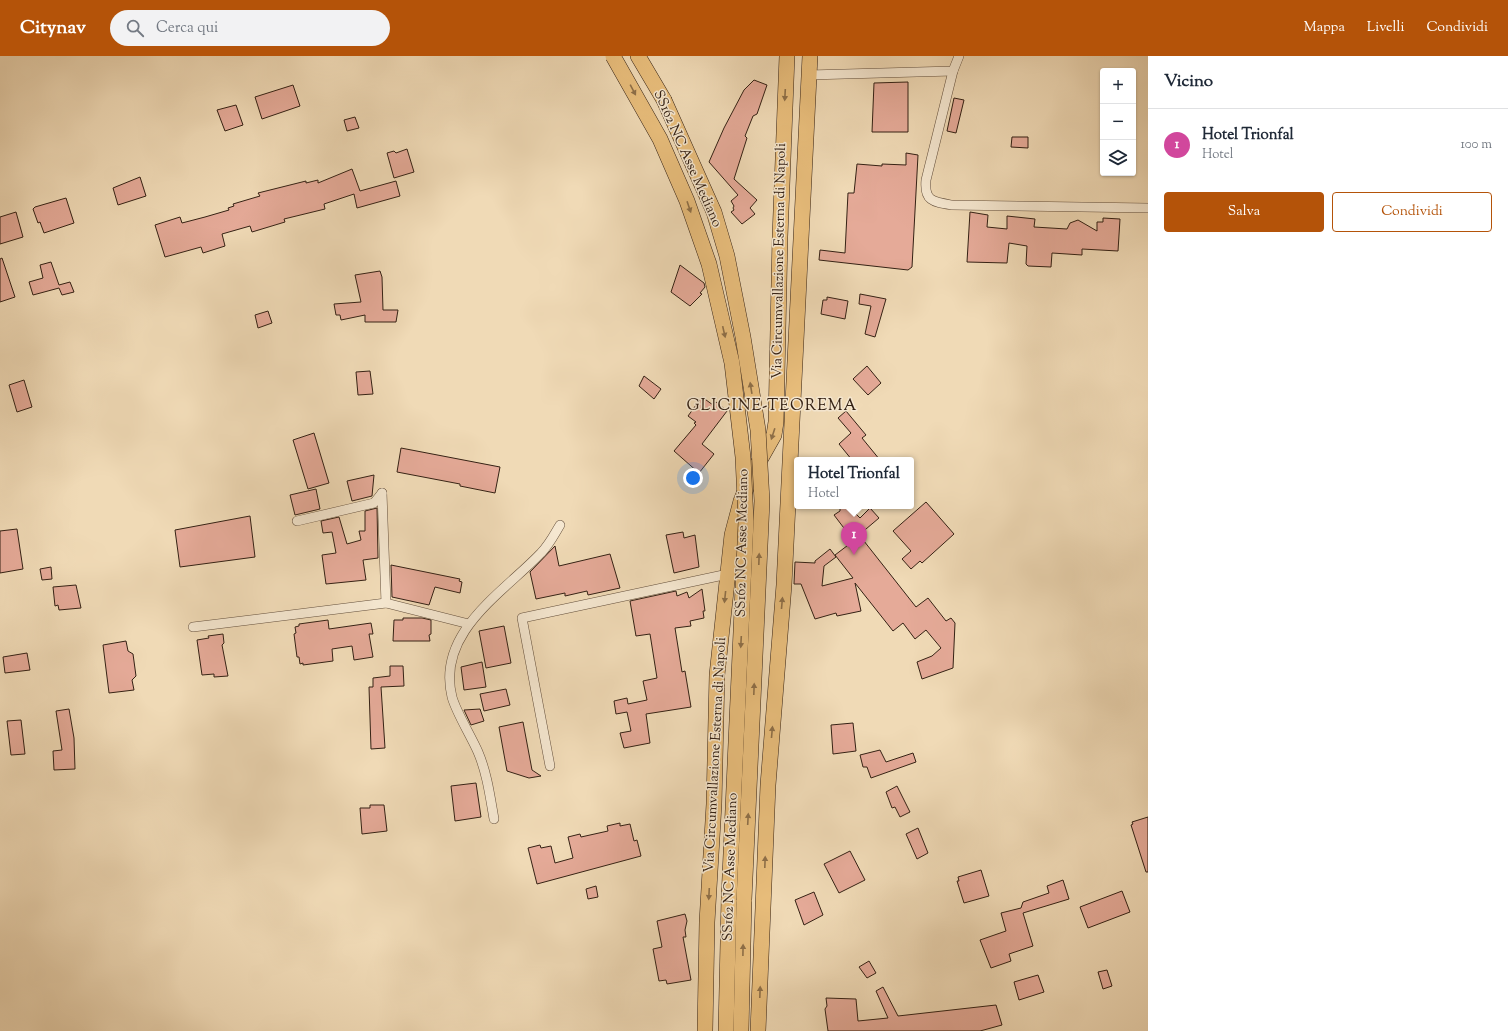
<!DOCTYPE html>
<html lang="it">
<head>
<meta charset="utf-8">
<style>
  :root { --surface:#fff; --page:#f2f2f3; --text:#1f2937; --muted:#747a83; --line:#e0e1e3; --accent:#b45309 }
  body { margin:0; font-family:"Sorts Mill Goudy",serif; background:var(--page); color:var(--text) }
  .controls { position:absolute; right:12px; top:12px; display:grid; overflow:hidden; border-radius:4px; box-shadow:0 1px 3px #0004 }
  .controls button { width:36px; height:36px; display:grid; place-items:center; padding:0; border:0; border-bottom:1px solid var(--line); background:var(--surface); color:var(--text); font:20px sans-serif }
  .you { position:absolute; left:693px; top:422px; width:14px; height:14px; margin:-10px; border:3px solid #fff; border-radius:50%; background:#1a73e8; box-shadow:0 0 0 6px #1a73e833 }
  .badge { display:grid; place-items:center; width:26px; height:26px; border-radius:50%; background:var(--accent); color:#fff; font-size:13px; font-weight:700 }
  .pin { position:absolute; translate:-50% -33px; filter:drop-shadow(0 1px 2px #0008) }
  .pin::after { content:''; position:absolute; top:21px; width:14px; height:12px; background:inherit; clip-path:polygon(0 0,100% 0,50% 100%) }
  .popup { position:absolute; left:794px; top:401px; width:120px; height:52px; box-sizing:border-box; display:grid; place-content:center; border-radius:4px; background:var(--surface); filter:drop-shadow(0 1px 3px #0005); font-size:13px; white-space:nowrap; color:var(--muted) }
  .popup b { font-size:15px; color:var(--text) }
  .popup::after { content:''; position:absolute; left:50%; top:100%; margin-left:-8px; border:8px solid transparent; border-top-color:var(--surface) }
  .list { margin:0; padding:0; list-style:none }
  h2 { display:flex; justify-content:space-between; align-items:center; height:52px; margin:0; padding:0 16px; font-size:17px }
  h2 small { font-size:13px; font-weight:400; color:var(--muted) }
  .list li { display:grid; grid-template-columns:26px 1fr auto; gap:12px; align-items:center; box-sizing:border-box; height:72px; padding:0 16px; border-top:1px solid var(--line) }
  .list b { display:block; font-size:15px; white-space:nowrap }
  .list p { margin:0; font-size:13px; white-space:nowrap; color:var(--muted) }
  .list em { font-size:13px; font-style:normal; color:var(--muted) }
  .actions { display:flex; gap:8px; padding:12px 16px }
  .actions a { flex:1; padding:9px 0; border:1px solid var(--accent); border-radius:4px; text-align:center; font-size:14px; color:var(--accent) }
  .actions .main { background:var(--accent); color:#fff }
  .icon { flex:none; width:22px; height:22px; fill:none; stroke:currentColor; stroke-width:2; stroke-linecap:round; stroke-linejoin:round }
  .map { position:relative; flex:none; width:1148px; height:975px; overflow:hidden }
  header { display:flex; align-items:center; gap:24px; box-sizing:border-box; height:56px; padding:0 20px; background:var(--accent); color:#fff }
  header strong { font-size:19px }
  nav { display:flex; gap:22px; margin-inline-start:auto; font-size:14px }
  .search { width:280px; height:36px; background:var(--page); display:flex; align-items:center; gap:10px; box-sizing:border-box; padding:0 14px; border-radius:22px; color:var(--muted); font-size:15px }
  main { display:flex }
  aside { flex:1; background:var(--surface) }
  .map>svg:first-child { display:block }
</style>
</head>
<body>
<header>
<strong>Citynav</strong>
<div class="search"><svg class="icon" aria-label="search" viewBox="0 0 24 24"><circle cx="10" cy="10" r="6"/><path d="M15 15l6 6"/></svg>Cerca qui</div>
<nav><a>Mappa</a><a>Livelli</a><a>Condividi</a></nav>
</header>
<main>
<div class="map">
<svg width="1148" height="975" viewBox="0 0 1148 975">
  <rect width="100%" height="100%" fill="#f0dab6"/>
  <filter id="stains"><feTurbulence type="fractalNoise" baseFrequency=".005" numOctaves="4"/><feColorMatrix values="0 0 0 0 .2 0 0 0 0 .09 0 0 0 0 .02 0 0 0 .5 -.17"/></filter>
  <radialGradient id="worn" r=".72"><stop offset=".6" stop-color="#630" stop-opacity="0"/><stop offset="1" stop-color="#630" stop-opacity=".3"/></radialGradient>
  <g fill="#e5aa98" stroke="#342114">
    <polygon points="754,24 767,29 757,58 753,60 745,80 747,82 734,123 757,144 750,152 755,158 742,168 731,156 734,154 733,152 734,150 731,145 738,139 709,106 724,72 744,34"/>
    <polygon points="908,26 908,76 872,76 874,27"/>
    <polygon points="293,29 300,50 262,63 255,41"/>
    <polygon points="954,42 964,44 956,77 947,75"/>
    <polygon points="236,49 243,69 225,75 217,54"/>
    <polygon points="355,61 359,72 347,75 344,64"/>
    <polygon points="1012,81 1028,81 1028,92 1011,91"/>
    <polygon points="407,93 414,116 394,122 387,97 394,95 396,97"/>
    <polygon points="906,97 918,99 912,211 908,214 819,204 820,194 845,197 848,137 854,137 857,108 882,110 882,108 906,109"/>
    <polygon points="352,113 360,135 396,125 400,140 357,152 354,138 324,148 325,153 284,163 285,166 252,176 250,170 222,178 225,190 203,197 201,191 165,201 155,169 180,161 182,167 205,161 229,154 228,152 234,150 233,148 260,140 258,137 306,125 306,127 318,124 318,127"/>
    <polygon points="140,121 146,140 118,149 113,132"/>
    <polygon points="66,142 74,167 44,177 40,166 38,167 33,153 35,151"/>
    <polygon points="16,156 23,181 0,188 0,161"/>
    <polygon points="970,156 988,159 987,171 1007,173 1007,160 1035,163 1034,171 1067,173 1070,167 1078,164 1097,175 1097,166 1103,166 1103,162 1120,163 1118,195 1082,193 1082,199 1052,197 1051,211 1028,210 1026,208 1027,190 1009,187 1007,207 967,206"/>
    <polygon points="2,202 15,241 0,246 0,203"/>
    <polygon points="51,206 59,229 70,226 74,236 62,239 59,232 33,239 29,226 43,222 40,209"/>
    <polygon points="680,209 704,227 705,231 700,237 702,238 690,250 671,236"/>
    <polygon points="380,215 382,221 383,254 398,254 396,266 365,266 365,259 341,264 340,259 336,259 334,248 361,246 355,219"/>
    <polygon points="860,238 886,243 875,281 865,278 871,250 859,248"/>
    <polygon points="827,241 848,245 845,263 821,258 823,244 827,244"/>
    <polygon points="268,255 272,267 258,272 255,259"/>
    <polygon points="867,310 881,327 868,339 853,323"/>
    <polygon points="370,315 373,338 358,339 356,316"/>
    <polygon points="644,320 661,333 654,343 639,330"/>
    <polygon points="24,324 32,351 17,356 9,329"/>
    <polygon points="702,341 713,349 716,346 727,355 702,388 714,398 699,417 674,395 696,369 694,367 696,366 688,360"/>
    <polygon points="846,355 866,379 862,382 880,404 852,404 839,388 851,377 838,362"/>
    <polygon points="314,377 329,427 308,433 293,384"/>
    <polygon points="401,392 500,411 495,437 460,430 460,428 397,416"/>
    <polygon points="374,419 372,440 352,445 347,425"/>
    <polygon points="316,433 320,453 295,459 290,439"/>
    <polygon points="926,446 954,478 922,507 920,505 911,513 902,503 911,495 893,475"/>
    <polygon points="846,450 849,451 860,462 870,452 879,462 853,484 834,459 840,455 840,452"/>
    <polygon points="377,452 378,502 363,504 366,524 326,528 322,499 336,497 332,476 323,477 321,465 339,461 347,488 361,484 359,475 365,475 365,455"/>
    <polygon points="250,460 255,501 180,511 175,474"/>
    <polygon points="17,473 23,513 0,517 0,475"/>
    <polygon points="683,476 684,482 695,479 699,511 674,517 666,479"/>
    <polygon points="860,480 916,551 928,542 946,565 951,562 955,567 953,612 922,623 917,606 932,600 941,592 926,574 915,583 903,567 893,575 855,527 861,555 837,560 836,557 815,563 801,528 794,528 795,506 815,507 815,505 830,493 836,501 824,510 822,530 853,522 835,499"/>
    <polygon points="555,490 559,510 610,498 620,532 588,539 587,535 565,540 565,537 536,543 530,516"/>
    <polygon points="391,509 460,523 459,525 462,526 460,537 435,531 429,549 392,541"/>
    <polygon points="51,511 52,523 42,524 40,513"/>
    <polygon points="76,529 81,552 59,554 58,549 55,550 53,531"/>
    <polygon points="702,533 705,555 703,555 704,562 690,565 691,570 675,572 682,616 685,615 691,651 646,658 650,687 624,692 620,677 631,675 627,656 616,658 614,645 627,642 628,648 647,644 643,625 657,622 650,578 636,580 630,545 676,535 677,540 687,536 689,542"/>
    <polygon points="403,562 422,562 431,564 431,578 429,579 430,585 393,585 394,564 403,564"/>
    <polygon points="328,564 329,573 371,567 373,578 369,578 373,601 354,604 352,590 332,593 333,605 303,609 303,607 300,608 299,601 297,601 294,578 296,577 295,571 299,570 299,568"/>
    <polygon points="504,570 511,607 486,612 479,575"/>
    <polygon points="223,578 224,587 222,589 228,620 214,621 214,618 202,619 197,584 209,582 208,580"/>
    <polygon points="126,585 128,595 133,598 136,620 132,624 134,634 109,637 103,589"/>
    <polygon points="27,597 30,614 5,617 3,601"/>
    <polygon points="482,606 486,631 464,634 461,611"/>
    <polygon points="390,610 403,610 404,630 381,631 385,692 371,693 369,631 373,631 373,622 390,620"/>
    <polygon points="506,633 510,649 484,655 480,638"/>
    <polygon points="69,653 74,682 75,713 54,714 53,695 62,694 56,655"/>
    <polygon points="480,653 484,665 471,669 464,654"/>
    <polygon points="21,664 25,698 11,699 7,665"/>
    <polygon points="523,666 532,714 541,720 529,722 507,715 499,671"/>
    <polygon points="853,667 856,695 833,698 831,669"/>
    <polygon points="880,694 886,706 913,697 916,706 871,722 867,711 863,711 860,699"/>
    <polygon points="476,727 481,761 455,765 451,730"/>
    <polygon points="897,730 910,756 900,761 895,751 892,752 886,736"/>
    <polygon points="370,749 384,749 387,775 362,778 360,752 370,752"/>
    <polygon points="1148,761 1148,816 1146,816 1131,769 1133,768 1132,766"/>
    <polygon points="620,767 620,770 630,768 634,785 637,784 641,800 537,828 528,792 540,789 541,792 551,790 555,807 573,802 568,781 580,778 581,781 608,775 607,770"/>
    <polygon points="918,772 928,797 917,803 906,778"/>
    <polygon points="850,795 865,824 839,837 824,808"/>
    <polygon points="981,814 989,840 964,847 957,825 959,825 958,821"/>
    <polygon points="1063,824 1069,843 1023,857 1033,890 1009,898 1011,905 991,912 980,884 1006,875 1001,857 1021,852 1023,846 1049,837 1047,830"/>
    <polygon points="596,830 598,841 588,843 586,833"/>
    <polygon points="1122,835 1130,856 1088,872 1080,851"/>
    <polygon points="814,836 823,859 804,869 795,844"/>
    <polygon points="685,858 687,865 685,874 686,881 683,881 691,924 667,928 666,924 659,925 653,893 662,891 657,865"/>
    <polygon points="869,905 876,917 867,922 859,911"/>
    <polygon points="1107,914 1112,930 1103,933 1098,916"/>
    <polygon points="1038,919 1044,936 1019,944 1014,926"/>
    <polygon points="883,931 898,960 996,949 1002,969 980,975 828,975 825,953 827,950 826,942 856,943 858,965 888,962 876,935"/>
  </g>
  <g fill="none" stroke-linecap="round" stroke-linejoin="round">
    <defs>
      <g id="minor">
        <path d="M953 15 926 124C924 145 933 146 952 149L1148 152"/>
        <polyline points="809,19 953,15 959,0"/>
        <polyline points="382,437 386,547 469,568"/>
        <polyline points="297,465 374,447 382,437"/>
        <polyline points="193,571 386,547"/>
        <polyline points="550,710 522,562 728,518"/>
        <path d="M494 763C490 740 487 717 478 696 471 680 456 656 452 641 436 576 503 537 541 497 549 489 554 479 560 469"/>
      </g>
      <g id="primary">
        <polyline points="705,975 707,866 714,748 717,619 732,479 741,445 752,418 774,379 776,366 780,181 787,0"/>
        <polyline points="758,975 768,729 784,529 810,0"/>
      </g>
      <g id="trunk">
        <polyline points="638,0 664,44"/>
        <polyline points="726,975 729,842"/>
        <polyline points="741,975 744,844"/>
      </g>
    </defs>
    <use href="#minor" stroke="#634f3c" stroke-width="10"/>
    <use href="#primary" stroke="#342114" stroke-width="16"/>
    <use href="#trunk" stroke="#342114" stroke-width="16"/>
    <use href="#minor" stroke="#f5e7d0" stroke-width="9"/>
    <use href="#primary" stroke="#e8bd7b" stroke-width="15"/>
    <use href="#trunk" stroke="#e8bd7b" stroke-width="15"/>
    <defs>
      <g id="trunk-bridge">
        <polyline points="613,0 660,83 687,145 709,208 732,307 743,401 746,465 729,842"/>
        <polyline points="664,44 714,156 727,200 743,281 758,374 762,445 744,844"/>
      </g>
    </defs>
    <use href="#trunk-bridge" stroke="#342114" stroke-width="16" stroke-linecap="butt"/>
    <use href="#trunk-bridge" stroke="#e8bd7b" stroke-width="15"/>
  </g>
  <defs><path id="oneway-solid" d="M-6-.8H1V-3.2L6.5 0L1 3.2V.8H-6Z"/></defs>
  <g fill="#8e6f48">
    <use href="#oneway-solid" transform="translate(633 34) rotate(62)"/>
    <use href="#oneway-solid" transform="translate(785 39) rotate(93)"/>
    <use href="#oneway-solid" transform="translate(689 151) rotate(71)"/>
    <use href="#oneway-solid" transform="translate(724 276) rotate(77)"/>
    <use href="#oneway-solid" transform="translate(751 332) rotate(-99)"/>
    <use href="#oneway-solid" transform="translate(773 378) rotate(108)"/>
    <use href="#oneway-solid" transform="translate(759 503) rotate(-88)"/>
    <use href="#oneway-solid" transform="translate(725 541) rotate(96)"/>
    <use href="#oneway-solid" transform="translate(782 547) rotate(-85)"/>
    <use href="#oneway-solid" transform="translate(741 586) rotate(93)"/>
    <use href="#oneway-solid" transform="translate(754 633) rotate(-88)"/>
    <use href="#oneway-solid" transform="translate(772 676) rotate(-85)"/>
    <use href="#oneway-solid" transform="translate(748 763) rotate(-87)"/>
    <use href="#oneway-solid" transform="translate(765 806) rotate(-88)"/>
    <use href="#oneway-solid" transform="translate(709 838) rotate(93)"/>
    <use href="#oneway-solid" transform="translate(743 894) rotate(-89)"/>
    <use href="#oneway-solid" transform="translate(760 936) rotate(-88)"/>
  </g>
  <g text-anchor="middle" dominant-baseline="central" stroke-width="3" stroke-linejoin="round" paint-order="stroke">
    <g font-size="14" fill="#342114" stroke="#f5e7d0">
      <text transform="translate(687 103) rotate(66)">SS162 NC Asse Mediano</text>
      <text transform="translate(780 205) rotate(-89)">Via Circumvallazione Esterna di Napoli</text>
      <text transform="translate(743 487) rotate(-89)">SS162 NC Asse Mediano</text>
      <text transform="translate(716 699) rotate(-87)">Via Circumvallazione Esterna di Napoli</text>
      <text transform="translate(731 811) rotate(-88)">SS162 NC Asse Mediano</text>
    </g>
    <g font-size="16" letter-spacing="1" fill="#342114" stroke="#f5e7d0">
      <text x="772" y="350">GLICINE-TEOREMA</text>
    </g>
  </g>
  <rect width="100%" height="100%" filter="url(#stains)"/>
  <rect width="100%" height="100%" fill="url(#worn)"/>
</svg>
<div class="controls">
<button>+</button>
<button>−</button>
<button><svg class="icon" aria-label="layers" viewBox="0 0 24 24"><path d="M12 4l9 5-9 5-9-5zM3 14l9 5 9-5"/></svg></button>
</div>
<div class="you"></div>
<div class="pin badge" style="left:854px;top:499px;background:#d1479c">1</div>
<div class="popup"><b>Hotel Trionfal</b>Hotel</div>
</div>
<aside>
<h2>Vicino<small></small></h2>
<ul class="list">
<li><span class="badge" style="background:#d1479c">1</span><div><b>Hotel Trionfal</b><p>Hotel</p></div><em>100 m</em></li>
</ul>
<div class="actions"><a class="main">Salva</a><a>Condividi</a></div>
</aside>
</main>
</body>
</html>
